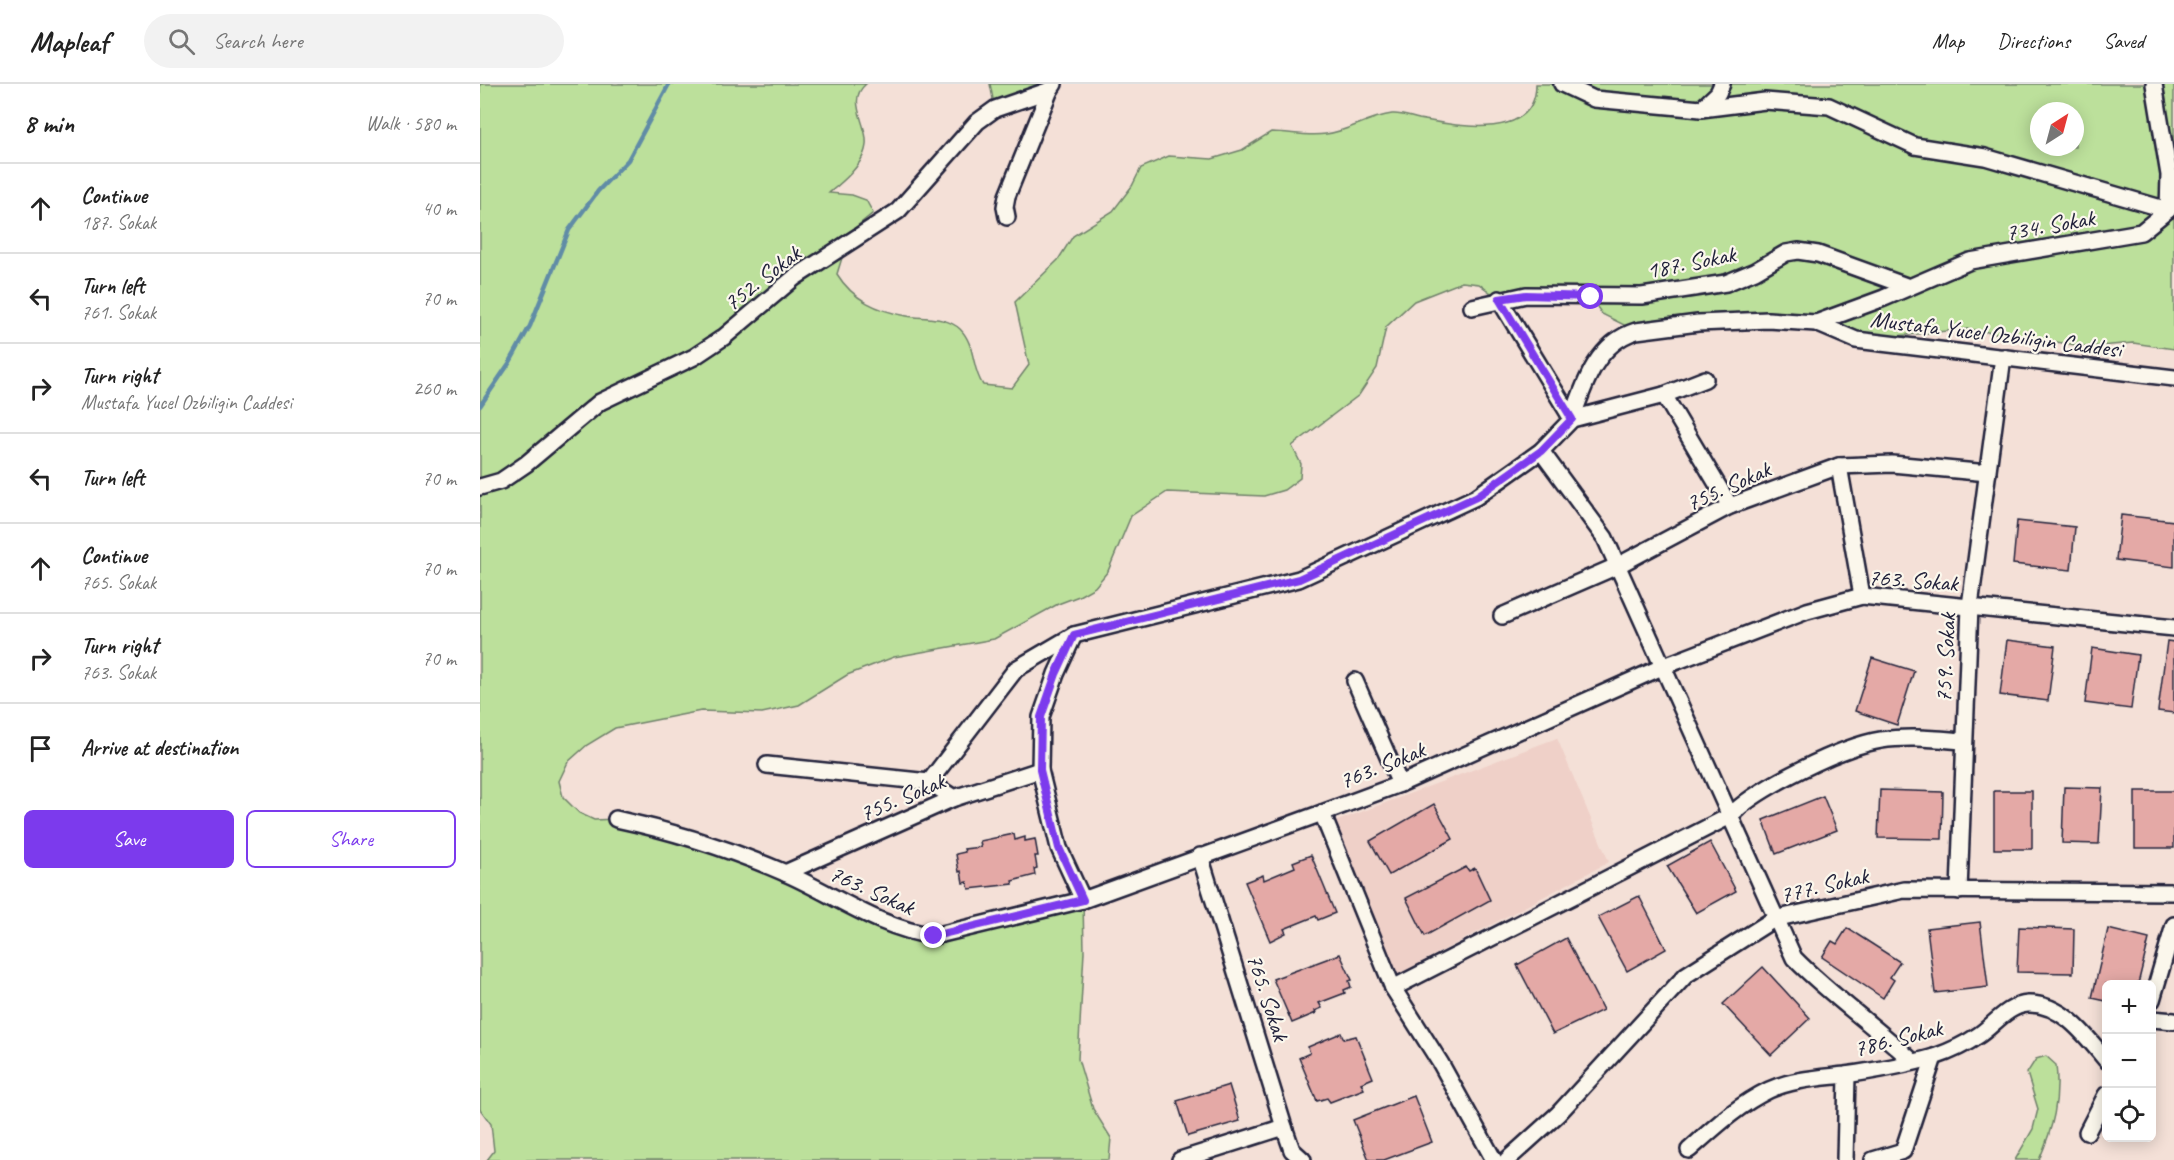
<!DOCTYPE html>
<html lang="en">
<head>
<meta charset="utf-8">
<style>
  :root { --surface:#fff; --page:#f2f2f2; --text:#222; --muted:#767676; --line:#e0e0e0; --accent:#7c3aed }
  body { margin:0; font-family:Caveat,sans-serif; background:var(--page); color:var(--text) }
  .controls { position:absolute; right:18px; bottom:18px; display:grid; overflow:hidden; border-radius:9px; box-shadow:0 3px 15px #0003 }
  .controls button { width:54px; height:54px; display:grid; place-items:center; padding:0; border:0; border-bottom:2px solid var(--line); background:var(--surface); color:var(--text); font:30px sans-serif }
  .compass { position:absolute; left:1550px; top:18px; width:54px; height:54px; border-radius:50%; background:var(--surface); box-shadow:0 3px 15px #0003; rotate:36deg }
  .stop { position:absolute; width:18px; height:18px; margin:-14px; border:4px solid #7c3aed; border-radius:50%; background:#fff }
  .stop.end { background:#7c3aed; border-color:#fff; box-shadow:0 2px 6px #0008 }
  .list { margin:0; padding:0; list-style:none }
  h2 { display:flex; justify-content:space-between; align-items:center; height:78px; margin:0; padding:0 24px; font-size:26px }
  h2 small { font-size:20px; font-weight:400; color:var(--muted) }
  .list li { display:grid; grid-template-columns:39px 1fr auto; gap:18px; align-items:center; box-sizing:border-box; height:90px; padding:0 24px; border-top:2px solid var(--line) }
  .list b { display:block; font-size:22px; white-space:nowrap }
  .list p { margin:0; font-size:20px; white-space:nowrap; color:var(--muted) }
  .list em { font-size:20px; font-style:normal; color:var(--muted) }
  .actions { display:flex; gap:12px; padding:18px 24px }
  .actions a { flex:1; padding:14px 0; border:2px solid var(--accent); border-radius:9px; text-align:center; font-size:21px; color:var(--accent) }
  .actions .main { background:var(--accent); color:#fff }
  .icon { flex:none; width:33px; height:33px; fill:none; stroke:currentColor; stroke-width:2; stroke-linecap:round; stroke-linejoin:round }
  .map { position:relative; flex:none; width:1694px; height:1076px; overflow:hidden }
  header { display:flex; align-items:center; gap:36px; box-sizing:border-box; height:84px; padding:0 30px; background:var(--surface); border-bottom:2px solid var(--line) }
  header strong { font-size:28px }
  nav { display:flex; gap:33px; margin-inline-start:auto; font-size:21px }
  .search { width:420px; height:54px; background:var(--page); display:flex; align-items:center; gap:15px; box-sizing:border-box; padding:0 21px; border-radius:33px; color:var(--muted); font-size:22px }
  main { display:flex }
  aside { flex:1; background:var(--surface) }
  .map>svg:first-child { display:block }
</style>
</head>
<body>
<header>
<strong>Mapleaf</strong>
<div class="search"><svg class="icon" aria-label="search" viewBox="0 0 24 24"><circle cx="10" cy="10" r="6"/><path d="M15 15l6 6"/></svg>Search here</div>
<nav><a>Map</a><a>Directions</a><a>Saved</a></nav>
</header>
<main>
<aside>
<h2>8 min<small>Walk · 580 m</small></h2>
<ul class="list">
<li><svg class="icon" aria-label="ahead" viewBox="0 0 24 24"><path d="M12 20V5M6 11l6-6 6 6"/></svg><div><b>Continue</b><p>187. Sokak</p></div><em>40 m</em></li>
<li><svg class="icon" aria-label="left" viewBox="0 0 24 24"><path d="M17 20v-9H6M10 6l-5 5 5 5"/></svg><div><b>Turn left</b><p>761. Sokak</p></div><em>70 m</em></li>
<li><svg class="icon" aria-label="right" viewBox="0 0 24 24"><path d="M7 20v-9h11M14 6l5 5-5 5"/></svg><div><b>Turn right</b><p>Mustafa Yucel Ozbiligin Caddesi</p></div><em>260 m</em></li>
<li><svg class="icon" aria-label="left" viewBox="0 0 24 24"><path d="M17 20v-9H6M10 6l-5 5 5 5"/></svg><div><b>Turn left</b></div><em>70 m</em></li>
<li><svg class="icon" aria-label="ahead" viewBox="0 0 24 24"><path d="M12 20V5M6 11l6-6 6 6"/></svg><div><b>Continue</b><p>765. Sokak</p></div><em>70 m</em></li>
<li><svg class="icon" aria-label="right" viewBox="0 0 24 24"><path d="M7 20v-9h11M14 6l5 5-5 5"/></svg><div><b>Turn right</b><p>763. Sokak</p></div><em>70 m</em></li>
<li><svg class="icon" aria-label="arrive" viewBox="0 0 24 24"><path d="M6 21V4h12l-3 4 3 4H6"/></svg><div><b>Arrive at destination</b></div></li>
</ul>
<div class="actions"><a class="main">Save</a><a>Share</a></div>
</aside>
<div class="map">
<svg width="1694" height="1076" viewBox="0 0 1694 1076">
  <rect width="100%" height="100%" fill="#f4e0d7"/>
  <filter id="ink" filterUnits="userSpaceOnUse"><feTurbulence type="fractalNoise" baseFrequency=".0167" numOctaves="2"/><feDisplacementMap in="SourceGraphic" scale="12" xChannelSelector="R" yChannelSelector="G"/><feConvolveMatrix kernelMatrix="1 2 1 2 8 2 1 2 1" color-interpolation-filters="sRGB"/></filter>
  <g filter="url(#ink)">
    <polygon fill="#efd0c8" points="1077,654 1129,778 915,892 852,739"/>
    <g fill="#bce09b" stroke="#6f816b" stroke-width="1.5" fill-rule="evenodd">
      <path d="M0 0H386C364 18 392 44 385 66 381 83 361 99 349 109L372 111 386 116 393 129 370 148 357 190C373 216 398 227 427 232 444 235 466 232 480 245 496 261 491 284 503 301L532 304 549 281 535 218 578 176 593 152 633 127 652 102 661 84 689 72 732 75 762 66 791 48C810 48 827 53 846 50 869 47 888 33 912 30 920 29 930 33 939 35 977 42 1056 58 1056 0H1694V265L1653 259 1610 263 1487 245 1376 256 1336 239 1156 247 1122 230 1110 213 1019 215 999 200 982 198 934 217 906 243 897 284 879 311 812 362 821 380 820 394 804 406 784 412 687 408 651 432 628 487 615 503 599 512 578 520 514 555 414 573 367 591 319 621 282 629 221 627 135 644 107 661 88 678 79 697 83 713 99 729 114 736 136 735 242 764 431 849 603 816 604 868 598 975 613 1025 631 1054 629 1076H7L14 1067 11 1040 0 1025ZM1559 27H1595V63H1559Z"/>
      <polygon points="510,0 574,0 515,25"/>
      <path d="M1566 972 1576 981C1580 1016 1573 1044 1559 1076H1535L1553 1045 1558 1025 1547 989 1556 975Z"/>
    </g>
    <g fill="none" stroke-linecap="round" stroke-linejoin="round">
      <polyline stroke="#618ca6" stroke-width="4.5" points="0,322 30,278 50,242 89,146 118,107 148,76 189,0"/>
    </g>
    <g fill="#e4a9a6" stroke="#22223b" stroke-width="1.5">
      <polygon points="1641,431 1694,437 1694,483 1636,476"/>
      <polygon points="1537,437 1595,443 1591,486 1533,480"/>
      <polygon points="1527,556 1575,562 1568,617 1520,611"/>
      <polygon points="1687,557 1694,558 1694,629 1678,627"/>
      <polygon points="1612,564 1658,571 1651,625 1605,619"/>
      <polygon points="1392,574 1434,587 1417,641 1375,627"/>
      <polygon points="1584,703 1622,704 1619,760 1582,759"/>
      <polygon points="1400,706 1463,708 1462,755 1398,754"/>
      <rect x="1514" y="707" width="38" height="58"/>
      <rect x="1655" y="707" width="39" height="57"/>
      <polygon points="1343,712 1357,746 1296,770 1283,736"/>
      <polygon points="954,720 973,755 909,791 890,757"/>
      <polygon points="534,750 535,756 545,753 545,757 555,755 558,772 555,772 557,784 554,785 555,791 532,797 533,800 489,805 487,798 483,799 481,787 479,788 476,770 485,768 484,765 501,763 500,757"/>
      <polygon points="1230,758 1256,807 1216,829 1187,782"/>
      <polygon points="831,771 855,829 838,836 836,832 804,845 806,849 790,857 765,798 783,791 784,796 815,783 813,778"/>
      <polygon points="986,783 989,787 995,784 1010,816 945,852 926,814"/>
      <polygon points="1159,812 1186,865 1147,887 1118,833"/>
      <polygon points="1500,838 1508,903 1455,909 1447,844"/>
      <polygon points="1539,843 1594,845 1593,889 1537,888"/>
      <polygon points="1367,844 1420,878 1410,893 1414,896 1403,914 1342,873 1352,857 1357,860"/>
      <polygon points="1628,845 1669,855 1658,900 1626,900 1626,917 1612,914"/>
      <polygon points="1086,854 1123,926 1073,950 1037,881"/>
      <polygon points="860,870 872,896 869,897 871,903 864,906 865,909 839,919 842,924 835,927 836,929 812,939 793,895"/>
      <polygon points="1283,883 1330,934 1291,971 1243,920"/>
      <polygon points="861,949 864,955 876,952 893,994 881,999 884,1005 850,1018 847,1014 837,1017 819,974 830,969 828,963"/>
      <polygon points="749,1001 760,1037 708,1052 697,1017"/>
      <polygon points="934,1012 952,1058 904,1076 889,1076 873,1036"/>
    </g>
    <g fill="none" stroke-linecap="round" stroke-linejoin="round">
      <defs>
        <g id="minor">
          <polyline points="1082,0 1114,15 1221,25 1285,17 1349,22 1435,62 1505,73 1688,126"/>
          <polyline points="1221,25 1238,9 1242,0"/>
          <polyline points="527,133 525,123 527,112 570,6"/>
          <polyline points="1019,215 1092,335"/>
          <polyline points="992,223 1046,211 1162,212 1246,199 1275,187 1306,169 1318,167 1338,170 1429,203"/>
          <polyline points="1336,239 1404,214 1490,177 1661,148 1688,126 1689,91 1674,0"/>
          <polyline points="1184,311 1250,422"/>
          <path d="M1092 335C1104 300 1117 259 1156 247L1218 239 1288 236 1336 239 1376 256 1694 294"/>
          <path d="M1061 367 1125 454 1314 874C1351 912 1394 941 1432 977"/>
          <polyline points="1359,382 1382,512"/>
          <polyline points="0,403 21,397 46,380 120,318 214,273 244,253 314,194 418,127 497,38 515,25 570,6 574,0"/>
          <polyline points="1022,532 1137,482 1250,422 1359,382 1412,380 1508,389"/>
          <polyline points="594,551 576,590 561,633 560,686 579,764 603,816"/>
          <polyline points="875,597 920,700"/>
          <polyline points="287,681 449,698"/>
          <polyline points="474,714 449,698 536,585 594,551 819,495 996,413 1061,367 1092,335 1184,311 1225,295"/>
          <polyline points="842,729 913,904 961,980 1014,1076"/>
          <path d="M136 735C193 747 249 765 303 788 354 810 398 844 454 852L603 816 842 729 920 700 1182 583 1327 527 1382 512 1694 544"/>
          <polyline points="720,772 804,1043 812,1066 823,1076"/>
          <polyline points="305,789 474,714 560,686"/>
          <polyline points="1479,807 1490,522 1523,273"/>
          <path d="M913 904 1250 732C1276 704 1363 662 1401 656 1428 652 1456 655 1484 657"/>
          <polyline points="1672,916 1694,841"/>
          <polyline points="1672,935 1694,937"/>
          <polyline points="1607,1048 1626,1011"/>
          <path d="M1209 1066C1235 1043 1258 1021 1289 1006 1313 995 1339 994 1365 991 1393 987 1426 981 1454 973 1469 968 1486 960 1499 951 1514 941 1528 921 1548 920 1582 919 1607 953 1626 976"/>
          <polyline points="700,1076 804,1043"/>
          <polyline points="1027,1076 1078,1030 1206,891 1294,835 1424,806 1694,808"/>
          <polyline points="1365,1076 1367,991"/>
          <polyline points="1393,1076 1423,1067 1454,973"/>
        </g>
      </defs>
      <use href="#minor" stroke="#22223b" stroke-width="20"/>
      <use href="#minor" stroke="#fbf7ec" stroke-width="15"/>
    </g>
  </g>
  <g fill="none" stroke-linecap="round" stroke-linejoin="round" filter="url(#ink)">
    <polyline stroke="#7c3aed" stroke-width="8" points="454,852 603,816 579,764 560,686 561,633 576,590 594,551 819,495 996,413 1061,367 1092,335 1019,215 1046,211 1111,213"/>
  </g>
  <g text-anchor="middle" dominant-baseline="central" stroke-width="4.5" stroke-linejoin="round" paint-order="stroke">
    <g font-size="24" fill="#22223b" stroke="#fbf7ec">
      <text transform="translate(1570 141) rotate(-10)">734. Sokak</text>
      <text transform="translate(1211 178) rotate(-11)">187. Sokak</text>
      <text transform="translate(282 194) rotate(-38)">752. Sokak</text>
      <text transform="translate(1516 250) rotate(7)">Mustafa Yucel Ozbiligin Caddesi</text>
      <text transform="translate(1248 402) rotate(-24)">755. Sokak</text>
      <text transform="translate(1433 496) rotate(4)">763. Sokak</text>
      <text transform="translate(1465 574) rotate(-87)">759. Sokak</text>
      <text transform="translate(902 681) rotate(-22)">763. Sokak</text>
      <text transform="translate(422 713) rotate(-23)">755. Sokak</text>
      <text transform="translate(1344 801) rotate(-13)">777. Sokak</text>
      <text transform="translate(392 806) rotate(24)">763. Sokak</text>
      <text transform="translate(788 913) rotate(72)">765. Sokak</text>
      <text transform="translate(1418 954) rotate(-14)">786. Sokak</text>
    </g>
  </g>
</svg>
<div class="controls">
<button>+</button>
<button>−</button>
<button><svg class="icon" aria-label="locate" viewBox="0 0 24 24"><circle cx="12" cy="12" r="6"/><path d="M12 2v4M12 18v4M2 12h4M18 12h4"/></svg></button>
</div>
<svg class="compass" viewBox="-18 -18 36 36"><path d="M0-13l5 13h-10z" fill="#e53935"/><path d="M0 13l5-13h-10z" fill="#767676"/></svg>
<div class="stop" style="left:1111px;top:213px"></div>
<div class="stop end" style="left:454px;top:852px"></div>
</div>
</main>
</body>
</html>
